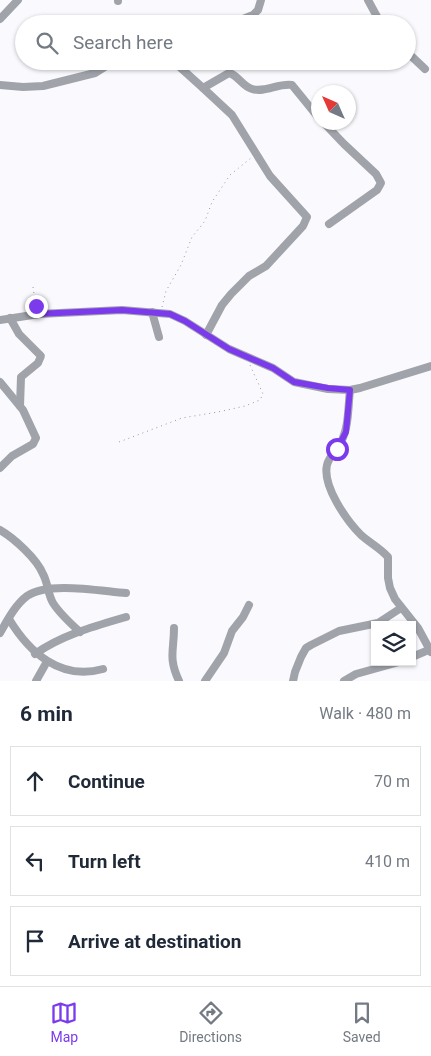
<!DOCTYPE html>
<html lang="en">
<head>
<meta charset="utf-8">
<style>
  :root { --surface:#fff; --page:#f2f2f3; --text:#1f2937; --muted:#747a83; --line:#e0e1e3; --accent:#7c3aed }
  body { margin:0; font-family:Roboto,sans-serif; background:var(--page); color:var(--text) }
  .controls { position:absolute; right:15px; bottom:15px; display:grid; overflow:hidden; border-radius:0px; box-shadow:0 1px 4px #0004 }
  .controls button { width:45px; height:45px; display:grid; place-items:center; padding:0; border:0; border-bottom:1px solid var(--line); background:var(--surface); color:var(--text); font:25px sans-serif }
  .compass { position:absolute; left:311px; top:85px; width:45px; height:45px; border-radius:50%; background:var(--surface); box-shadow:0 1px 4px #0004; rotate:315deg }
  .stop { position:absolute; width:15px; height:15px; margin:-11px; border:4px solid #7c3aed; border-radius:50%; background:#fff }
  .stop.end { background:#7c3aed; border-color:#fff; box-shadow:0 1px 5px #0008 }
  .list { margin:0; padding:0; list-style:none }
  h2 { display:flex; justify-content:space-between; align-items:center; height:65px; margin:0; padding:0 20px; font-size:21px }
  h2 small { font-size:16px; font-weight:400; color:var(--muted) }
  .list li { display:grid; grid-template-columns:32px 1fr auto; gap:15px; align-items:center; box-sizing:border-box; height:70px; margin:0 10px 10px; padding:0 10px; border:1px solid var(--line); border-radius:0px }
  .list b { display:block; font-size:19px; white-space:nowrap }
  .list em { font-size:16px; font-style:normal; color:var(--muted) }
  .icon { flex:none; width:28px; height:28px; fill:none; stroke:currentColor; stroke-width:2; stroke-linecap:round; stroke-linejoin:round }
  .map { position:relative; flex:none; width:431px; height:681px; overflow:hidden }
  .search { position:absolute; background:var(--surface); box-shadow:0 1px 4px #0004; left:15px; right:15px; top:15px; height:55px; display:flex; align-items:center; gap:12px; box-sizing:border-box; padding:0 18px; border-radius:28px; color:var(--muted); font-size:19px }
  .sheet { height:305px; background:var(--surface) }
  nav { display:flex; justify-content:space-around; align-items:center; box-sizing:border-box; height:70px; border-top:1px solid var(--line); background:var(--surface); font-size:14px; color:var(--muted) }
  nav a { display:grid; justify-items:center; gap:2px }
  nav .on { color:var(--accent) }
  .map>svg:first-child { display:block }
</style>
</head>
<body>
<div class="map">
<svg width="431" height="681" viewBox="0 0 431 681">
  <rect width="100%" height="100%" fill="#faf9fd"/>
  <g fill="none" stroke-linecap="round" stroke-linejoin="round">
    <g stroke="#99989e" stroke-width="1" stroke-dasharray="1 4" stroke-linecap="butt">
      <polyline points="33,287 36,308"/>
      <polyline points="162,307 166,291 181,265 192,237 205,221 212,202 230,175 251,158"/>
      <polyline points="119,442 182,418 218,412 245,406 260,400 263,394 250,365"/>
    </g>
    <g stroke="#a0a3aa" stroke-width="8">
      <polyline points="368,0 381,24"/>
      <polyline points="118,1 118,0"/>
      <polyline points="0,19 18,0"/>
      <polyline points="230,24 253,15 258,10 261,0"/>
      <polyline points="407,52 425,69"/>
      <path d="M173 61 203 88 229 73C238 75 242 86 252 89 265 93 278 83 292 85L318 117"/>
      <polyline points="0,85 23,87 43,86 95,73 114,61"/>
      <polyline points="203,88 232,115 270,176 307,217 303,226 266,266 249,276 231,294 222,305 206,335"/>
      <polyline points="323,122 344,144 376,174 381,183 377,190 329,224"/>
      <polyline points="152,312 159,337"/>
      <polyline points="10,318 19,334 41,356 38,363 21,377 20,406"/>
      <polyline points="0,320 39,314 122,310 170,314 185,321 229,349 273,368 294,382 328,389 350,390 360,388 431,366"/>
      <polyline points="0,382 23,410 36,438 33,444 12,456 0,468"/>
      <path d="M350 390C348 407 349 427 341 442 337 450 329 456 327 465 322 486 347 521 361 535 370 543 380 548 388 557V578L390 588 395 599 418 628 431 652"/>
      <path d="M0 530C14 538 37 559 43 574 48 583 48 595 53 603 60 614 70 623 80 632"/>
      <path d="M9 619C29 652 60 681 103 669"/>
      <path d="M174 628C174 651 168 657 179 681"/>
      <path d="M0 633C7 621 15 605 27 596 48 581 100 591 126 593"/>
      <path d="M35 654C62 635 95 626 126 617"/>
      <polyline points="412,657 431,649"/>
      <polyline points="36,681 45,665"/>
      <polyline points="205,681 224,653 232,631 243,617 249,605"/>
      <polyline points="293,681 295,672 301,657 306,648 311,645 339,631 378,623 401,608"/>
      <polyline points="344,681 356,674 399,662"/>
    </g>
  </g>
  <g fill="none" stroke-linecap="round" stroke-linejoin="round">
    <polyline stroke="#7c3aed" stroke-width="6" points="36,306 36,314 122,310 170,314 185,321 229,349 273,368 294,382 328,388 350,390 346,432 337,449"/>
  </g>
</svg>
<div class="controls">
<button><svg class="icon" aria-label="layers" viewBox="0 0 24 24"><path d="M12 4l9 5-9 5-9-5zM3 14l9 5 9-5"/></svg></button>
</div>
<svg class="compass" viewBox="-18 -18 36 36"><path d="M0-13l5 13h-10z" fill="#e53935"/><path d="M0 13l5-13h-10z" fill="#747a83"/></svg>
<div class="stop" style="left:337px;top:449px"></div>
<div class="stop end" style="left:36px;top:306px"></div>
<div class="search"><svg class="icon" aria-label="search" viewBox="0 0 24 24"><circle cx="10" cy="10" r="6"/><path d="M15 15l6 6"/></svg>Search here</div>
</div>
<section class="sheet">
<h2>6 min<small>Walk · 480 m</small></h2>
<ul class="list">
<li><svg class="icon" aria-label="ahead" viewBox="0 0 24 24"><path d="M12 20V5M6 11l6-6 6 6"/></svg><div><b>Continue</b></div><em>70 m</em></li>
<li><svg class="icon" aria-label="left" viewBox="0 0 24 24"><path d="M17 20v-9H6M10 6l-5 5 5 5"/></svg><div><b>Turn left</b></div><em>410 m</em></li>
<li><svg class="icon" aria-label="arrive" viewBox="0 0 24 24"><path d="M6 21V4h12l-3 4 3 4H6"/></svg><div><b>Arrive at destination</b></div></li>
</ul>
</section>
<nav>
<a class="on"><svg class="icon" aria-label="map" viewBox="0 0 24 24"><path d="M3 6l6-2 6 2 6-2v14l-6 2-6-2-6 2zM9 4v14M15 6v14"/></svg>Map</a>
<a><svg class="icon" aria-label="directions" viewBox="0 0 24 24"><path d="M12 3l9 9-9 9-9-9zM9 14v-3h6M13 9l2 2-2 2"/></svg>Directions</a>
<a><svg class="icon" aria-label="saved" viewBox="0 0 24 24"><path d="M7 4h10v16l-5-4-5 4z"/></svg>Saved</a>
</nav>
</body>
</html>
